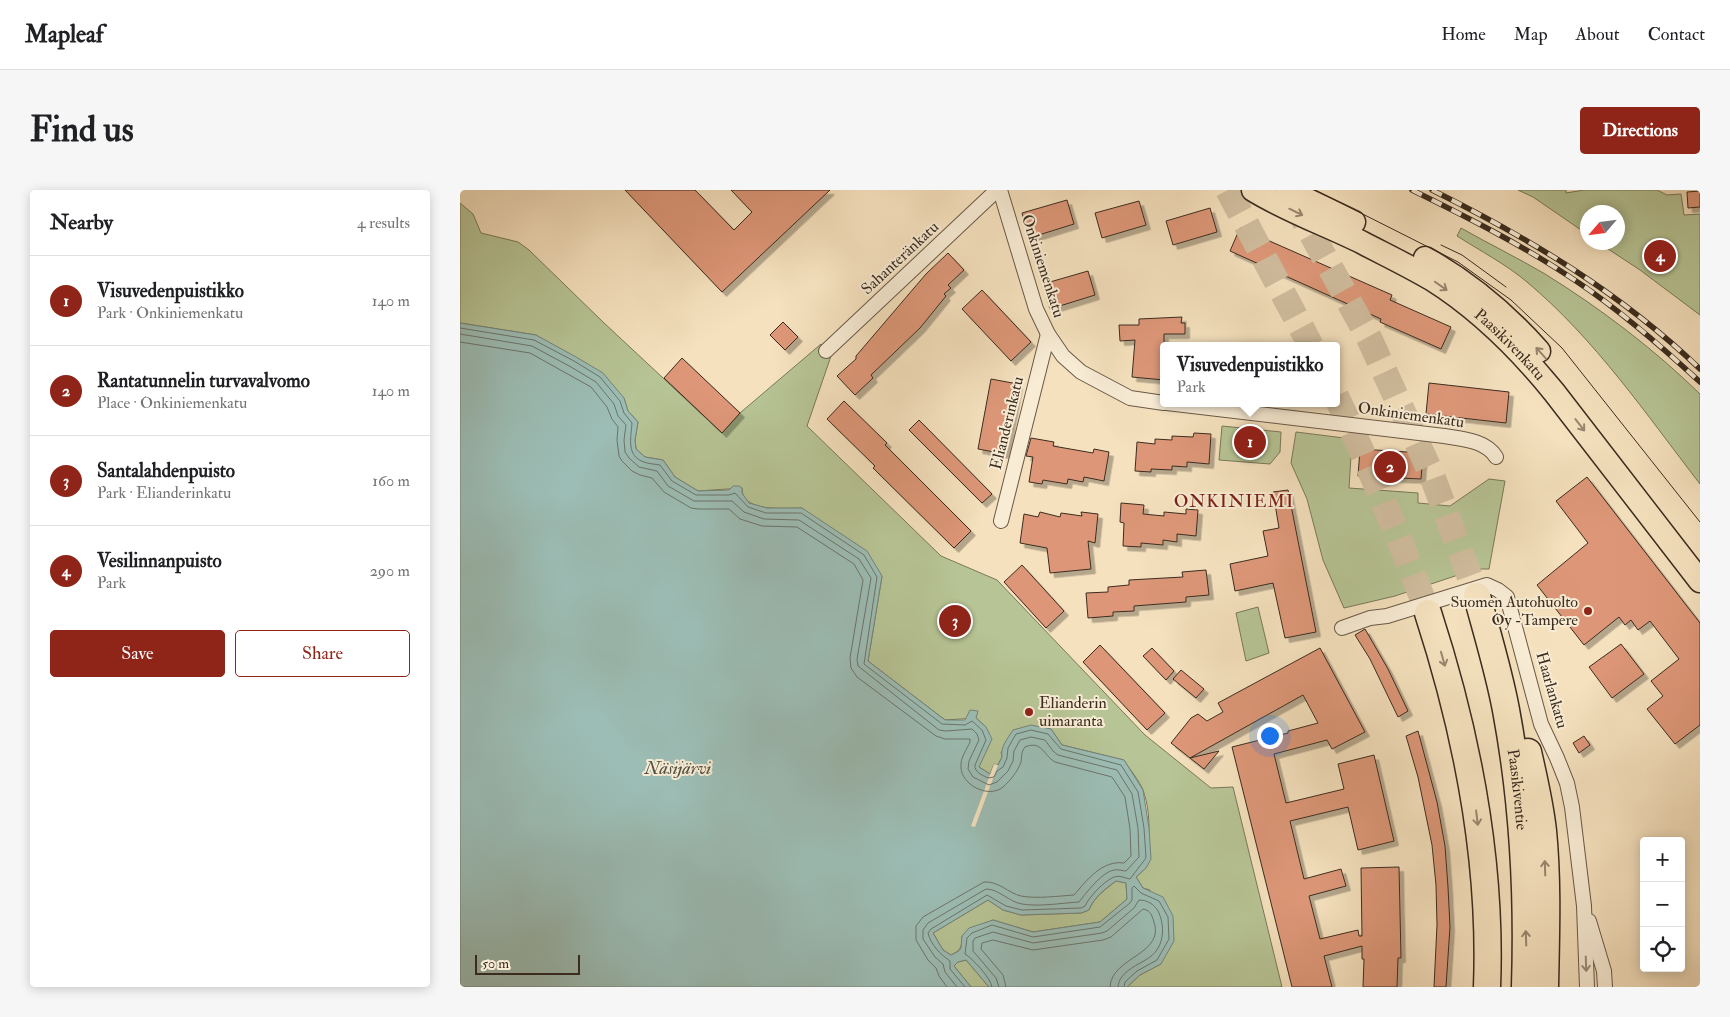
<!DOCTYPE html>
<html lang="en">
<head>
<meta charset="utf-8">
<style>
  :root { --surface:#fff; --page:#f6f6f6; --text:#202124; --muted:#757577; --line:#e0e0e0; --accent:#8f2418 }
  body { margin:0; font-family:"IM FELL Double Pica",serif; background:var(--page); color:var(--text) }
  .controls { position:absolute; right:15px; bottom:15px; display:grid; overflow:hidden; border-radius:5px; box-shadow:0 2px 12px #0003 }
  .controls button { width:45px; height:45px; display:grid; place-items:center; padding:0; border:0; border-bottom:1px solid var(--line); background:var(--surface); color:var(--text); font:25px sans-serif }
  .compass { position:absolute; left:1120px; top:15px; width:45px; height:45px; border-radius:50%; background:var(--surface); box-shadow:0 2px 12px #0003; rotate:242deg }
  .scale { position:absolute; left:15px; bottom:12px; width:105px; box-sizing:border-box; padding-left:5px; border:2px solid #3b2c1f; border-top:0; font-size:14px; line-height:18px; white-space:nowrap; color:#3b2c1f; -webkit-text-stroke:4px #f8ecd5; paint-order:stroke }
  .you { position:absolute; left:809px; top:545px; width:18px; height:18px; margin:-12px; border:4px solid #fff; border-radius:50%; background:#1a73e8; box-shadow:0 0 0 8px #1a73e833 }
  .badge { display:grid; place-items:center; width:32px; height:32px; border-radius:50%; background:var(--accent); color:#fff; font-size:16px; font-weight:700 }
  .pin { position:absolute; translate:-50% -50%; border:2px solid #fff; box-shadow:0 1px 5px #0006 }
  .popup { position:absolute; left:700px; top:152px; width:180px; height:65px; box-sizing:border-box; display:grid; place-content:center; border-radius:5px; background:var(--surface); filter:drop-shadow(0 1px 4px #0005); font-size:16px; white-space:nowrap; color:var(--muted) }
  .popup b { font-size:19px; color:var(--text) }
  .popup::after { content:''; position:absolute; left:50%; top:100%; margin-left:-10px; border:10px solid transparent; border-top-color:var(--surface) }
  .list { margin:0; padding:0; list-style:none }
  h2 { display:flex; justify-content:space-between; align-items:center; height:65px; margin:0; padding:0 20px; font-size:21px }
  h2 small { font-size:16px; font-weight:400; color:var(--muted) }
  .list li { display:grid; grid-template-columns:32px 1fr auto; gap:15px; align-items:center; box-sizing:border-box; height:90px; padding:0 20px; border-top:1px solid var(--line) }
  .list b { display:block; font-size:19px; white-space:nowrap }
  .list p { margin:0; font-size:16px; white-space:nowrap; color:var(--muted) }
  .list em { font-size:16px; font-style:normal; color:var(--muted) }
  .actions { display:flex; gap:10px; padding:15px 20px }
  .actions a { flex:1; padding:11px 0; border:1px solid var(--accent); border-radius:5px; text-align:center; font-size:18px; color:var(--accent) }
  .actions .main { background:var(--accent); color:#fff }
  .icon { flex:none; width:28px; height:28px; fill:none; stroke:currentColor; stroke-width:2; stroke-linecap:round; stroke-linejoin:round }
  .map { position:relative; flex:none; width:1240px; height:797px; overflow:hidden; border-radius:5px }
  header { display:flex; align-items:center; gap:30px; box-sizing:border-box; height:70px; padding:0 25px; background:var(--surface); border-bottom:1px solid var(--line) }
  header strong { font-size:24px }
  nav { display:flex; gap:28px; margin-inline-start:auto; font-size:18px }
  .intro { display:flex; align-items:center; justify-content:space-between; box-sizing:border-box; height:120px; padding:0 30px }
  h1 { margin:0; font-size:35px }
  .button { padding:12px 22px; border-radius:5px; background:var(--accent); color:#fff; font-size:18px; font-weight:700 }
  main { display:flex; gap:30px; padding:0 30px }
  aside { flex:1; background:var(--surface); border-radius:5px; box-shadow:0 2px 12px #0003 }
  .map>svg:first-child { display:block }
</style>
</head>
<body>
<header>
<strong>Mapleaf</strong>
<nav><a>Home</a><a>Map</a><a>About</a><a>Contact</a></nav>
</header>
<div class="intro"><h1>Find us</h1><a class="button">Directions</a></div>
<main>
<aside>
<h2>Nearby<small>4 results</small></h2>
<ul class="list">
<li><span class="badge">1</span><div><b>Visuvedenpuistikko</b><p>Park · Onkiniemenkatu</p></div><em>140 m</em></li>
<li><span class="badge">2</span><div><b>Rantatunnelin turvavalvomo</b><p>Place · Onkiniemenkatu</p></div><em>140 m</em></li>
<li><span class="badge">3</span><div><b>Santalahdenpuisto</b><p>Park · Elianderinkatu</p></div><em>160 m</em></li>
<li><span class="badge">4</span><div><b>Vesilinnanpuisto</b><p>Park</p></div><em>290 m</em></li>
</ul>
<div class="actions"><a class="main">Save</a><a>Share</a></div>
</aside>
<div class="map">
<svg width="1240" height="797" viewBox="0 0 1240 797">
  <defs>
    <filter id="shadow"><feDropShadow dx="4.5" dy="4.5" stdDeviation="0" flood-color="#0004"/></filter>
  </defs>
  <rect width="100%" height="100%" fill="#f5e1be"/>
  <filter id="stains"><feTurbulence type="fractalNoise" baseFrequency=".004" numOctaves="4"/><feColorMatrix values="0 0 0 0 .2 0 0 0 0 .09 0 0 0 0 .02 0 0 0 .5 -.17"/></filter>
  <radialGradient id="worn" r=".72"><stop offset=".6" stop-color="#630" stop-opacity="0"/><stop offset="1" stop-color="#630" stop-opacity=".3"/></radialGradient>
  <g fill="#b7c495" stroke="#79785a">
    <polygon points="1058,0 1106,0 1106,3 1124,0 1197,0 1207,5 1221,4 1224,25 1240,24 1240,125 1180,80 1139,53 1158,52 1158,22 1128,22 1127,44 1073,7"/>
    <path d="M0 13 13 24 21 43 58 52 69 60 143 132 262 243 280 223 361 154 371 166 347 236 481 366 537 390 685 545 751 598 773 597 822 797H667L680 785 701 774 690 700 683 698 676 687 686 678C689 653 692 625 683 600 679 590 670 580 664 570L602 555 591 539 541 562 542 567 538 575 530 584 519 577 526 537 516 528 485 530 408 471 422 386 342 318C325 318 281 323 282 298L238 301 215 287 203 270 185 267 176 259 175 250 178 232 168 221 164 208 76 145 0 133Z"/>
    <path d="M1001 38C1029 54 1058 68 1085 84 1140 118 1194 159 1240 204V294C1186 224 1135 149 1067 92 1047 75 1019 60 997 46Z"/>
    <polygon points="762,236 821,242 820,262 810,274 759,270"/>
    <polygon points="836,242 892,249 889,298 958,303 958,313 990,316 1029,289 1045,291 1029,379 1016,379 935,406 884,418 863,370 847,309 831,273"/>
    <polygon points="798,417 809,463 786,471 776,423"/>
    <path d="M656 691 666 693 667 709 640 732 573 742 533 730 502 746C502 757 501 760 491 765L483 760 473 743 528 710 543 720 561 725 621 723 629 720C634 707 646 699 656 691Z"/>
    <polygon points="506,770 529,797 511,797 494,776 498,772"/>
  </g>
  <path fill="#9cbdb5" stroke="#758379" fill-rule="evenodd" d="M0 133 76 145 116 167 143 183 164 208 168 221 178 232 175 250 176 259 185 267 203 270 215 287 238 301 269 300 273 296H279L282 298V303L289 313 307 318H342L407 361 422 386 408 471 485 530H505L510 520 518 521 516 528 526 537 532 549 519 577 530 584 534 574 538 575 542 567C540 557 548 548 553 540L571 535 591 539 602 555 664 570 683 600 689 638 691 669 686 678 676 687 683 698 703 707 713 726 714 751 701 774 680 785 667 797H529L506 770 498 772 494 776 511 797H0ZM656 691 666 693 667 709 640 732 573 742 533 730 509 738 502 746 501 758 499 761 491 765 483 760 473 743 528 710 543 720 561 725 621 723 629 720C634 707 645 699 656 691Z"/>
  <polygon fill="#f5e1be" points="534,574 538,575 515,637 511,636"/>
  <g fill="none" stroke-linecap="round" stroke-linejoin="round">
    <g stroke="#6c746a" stroke-width="1">
      <path d="M0 138 74 150 114 171 140 187 160 211 164 223 172 233C171 248 166 266 184 272 189 274 195 274 200 275L212 291 236 305H269L275 303 288 317 306 323H341L404 365 417 387 404 474 482 534 505 535 512 531 522 540 526 550 515 575C514 582 522 585 528 588L534 587 537 581 543 577 547 568 548 558 556 544 571 540 588 544 601 559 661 575 678 602 684 638 686 668 670 689C665 688 659 685 654 687 644 691 629 707 625 716L621 718 562 720 546 716 527 705 471 739 468 743C471 755 480 764 490 771V779L505 797"/>
      <path d="M0 144 72 156 111 177 136 192 154 214 158 226 166 235 164 250 165 262 169 268 179 277 197 281 208 296 234 311H272L284 322 304 329 339 330 399 369 411 388 397 469 398 476 479 540 486 541 512 539 517 544 519 550 509 571 508 579 513 587 529 595 537 592 548 581 553 571 554 561 560 550 571 547 585 550 593 561 598 565 657 580 672 604 678 638 679 667 666 681C663 681 658 679 654 680 642 682 626 703 619 712 601 713 580 717 562 714 549 712 539 699 526 699L468 733 463 740V749L475 767 483 774 485 782 497 797"/>
      <path d="M0 152 70 163 131 197 147 217 152 229 158 237 157 250 159 266 162 271 172 281 180 285 192 288 204 302 231 318 238 319H269L280 329 302 336 337 337 394 374 403 390 390 468 391 478 397 487 476 546 485 549H510V552C507 559 500 568 501 577 501 595 529 609 543 597 550 591 558 581 561 572 562 566 561 562 565 557 582 550 583 565 595 572L652 587 665 607 670 639 671 666 664 673C642 670 627 690 614 705 599 706 576 709 561 706 548 703 539 691 524 692L463 727 456 736V750L468 770 476 778 479 786 487 797"/>
      <path d="M532 797C531 788 512 768 505 764L507 748 512 743 532 735 573 747 640 737 670 713 672 710V698L674 696 681 703 699 711 708 727 709 749 697 770 677 781 665 792 664 797"/>
      <path d="M539 797 536 788 513 761V751L515 748 533 742 573 753 642 743 647 741 674 718 679 710C687 710 694 714 698 721 705 735 705 756 690 767 679 775 659 781 658 797"/>
      <path d="M546 797 543 785 521 759 522 753 533 750 573 760 643 750 651 747 683 719C689 720 691 723 693 729 708 765 651 766 650 797"/>
    </g>
  </g>
  <g fill="#dd9778" stroke="#3b2c1f" filter="url(#shadow)">
    <polygon points="165,0 235,0 274,40 292,22 271,0 370,0 262,102"/>
    <polygon points="1240,1 1240,17 1228,18 1227,2"/>
    <polygon points="607,10 614,34 569,48 562,23"/>
    <polygon points="679,11 686,35 642,48 635,23"/>
    <polygon points="750,18 757,42 713,55 706,31"/>
    <polygon points="780,38 932,105 930,110 991,137 981,159 920,132 921,129 770,61"/>
    <polygon points="488,63 504,80 488,95 491,98 484,104 486,106 460,138 411,185 413,188 395,205 377,186 396,169 396,166 466,84"/>
    <polygon points="628,81 635,105 590,119 583,94"/>
    <polygon points="522,100 571,152 551,171 502,119"/>
    <polygon points="722,127 721,133 725,133 725,144 704,144 704,190 672,187 675,150 660,151 659,135 679,135 679,129"/>
    <polygon points="323,132 338,147 325,160 310,145"/>
    <polygon points="222,168 280,223 262,243 204,188"/>
    <polygon points="531,189 558,194 545,264 518,259"/>
    <polygon points="969,193 1049,202 1046,233 966,224"/>
    <polygon points="384,211 427,253 425,255 511,341 494,358 413,278 415,276 367,229"/>
    <polygon points="459,230 532,304 522,313 449,240"/>
    <polygon points="734,243 751,244 749,274 727,272 727,277 712,276 712,280 691,279 691,282 675,281 677,252 695,254 695,249 712,250 712,246 733,247"/>
    <polygon points="571,248 594,252 593,256 633,263 634,259 649,262 644,291 624,287 623,292 608,289 607,294 583,290 582,294 569,292 573,267 566,266"/>
    <polygon points="900,259 963,263 961,289 898,286"/>
    <polygon points="1127,287 1240,433 1240,535 1215,554 1187,519 1203,506 1191,491 1219,469 1190,431 1178,440 1171,430 1165,435 1159,427 1124,455 1077,395 1128,353 1096,311"/>
    <polygon points="828,300 856,442 825,448 813,393 775,401 770,374 808,366 803,341 819,338 813,302"/>
    <polygon points="661,313 684,315 683,324 704,326 704,322 726,324 726,319 738,320 736,346 717,344 717,352 703,350 703,355 681,353 681,357 663,356 664,333 660,332"/>
    <polygon points="580,322 600,327 601,323 622,326 621,322 638,324 635,353 628,351 631,379 590,383 587,358 560,353 564,324 578,327"/>
    <polygon points="562,375 604,421 586,438 544,392"/>
    <polygon points="746,380 749,405 726,407 726,412 674,416 674,421 653,422 653,426 628,428 626,403 648,402 648,397 669,395 669,390 723,387 722,382"/>
    <polygon points="905,439 928,479 948,521 938,527 910,469 895,445"/>
    <polygon points="1161,454 1184,484 1152,508 1129,477"/>
    <polygon points="640,455 705,523 687,540 623,472"/>
    <polygon points="692,458 714,481 706,490 683,466"/>
    <polygon points="860,458 905,542 872,559 867,550 814,564 826,613 884,599 878,574 914,565 934,651 898,660 888,617 830,631 844,689 881,679 886,696 849,706 860,749 898,740 899,746 902,746 901,678 939,677 941,768 938,768 937,797 903,797 904,769 902,769 902,756 864,766 872,797 832,797 772,557 828,543 828,541 858,533 843,505 730,568 711,553 731,528 738,524 747,531 763,522 758,513"/>
    <polygon points="721,480 744,499 736,508 713,489"/>
    <polygon points="958,541 977,612 985,656 988,697 990,737 986,797 974,797 977,735 976,695 972,655 958,587 946,546"/>
    <polygon points="1124,546 1130,555 1119,563 1113,553"/>
    <polygon points="759,561 744,579 730,568"/>
  </g>
  <g fill="none" stroke-linecap="round" stroke-linejoin="round">
    <g stroke="#d0bd9e" stroke-width="26" stroke-dasharray="26 13" stroke-linecap="butt">
      <polyline points="768,0 851,156"/>
      <polyline points="833,10 909,148 971,283 1017,406"/>
      <path d="M876 206C910 277 940 349 968 423"/>
    </g>
    <defs>
      <g id="street">
        <polyline points="540,0 576,119 588,144 603,166 621,182 670,208 704,213"/>
        <polyline points="366,161 537,0"/>
        <path d="M707 213 984 246C1001 249 1026 250 1036 267"/>
        <polyline points="541,331 588,144"/>
        <polyline points="882,438 910,428 927,426 1027,395 1038,400 1047,407 1081,534 1097,568 1107,593 1112,617 1124,716 1127,797"/>
        <polyline points="1129,731 1144,781 1145,797"/>
      </g>
      <g id="primary">
        <path id="s1" d="M793 0C827 21 867 35 903 53 926 65 949 76 971 89 1019 119 1059 159 1094 202L1240 391"/>
        <polyline points="827,0 894,32"/>
        <path d="M965 68C1008 92 1047 125 1079 161"/>
      </g>
      <g id="highway">
        <path id="s2" d="M1017 406C1027 443 1039 482 1046 520 1063 611 1068 705 1065 797"/>
        <path d="M968 423C1007 543 1032 669 1027 797"/>
        <path d="M1068 562C1074 588 1080 614 1083 641 1088 692 1086 745 1085 797"/>
      </g>
    </defs>
    <use href="#street" stroke="#6a5947" stroke-width="16"/>
    <use href="#primary" stroke="#3b2c1f" stroke-width="25"/>
    <use href="#highway" stroke="#3b2c1f" stroke-width="29"/>
    <use href="#street" stroke="#f8ecd5" stroke-width="14"/>
    <use href="#primary" stroke="#f5e1be" stroke-width="22"/>
    <use href="#highway" stroke="#f5e1be" stroke-width="26"/>
    <g stroke="#3b2c1f" stroke-width="1">
      <polyline points="855,0 998,72 1051,110 1102,158 1240,332"/>
      <polyline points="981,55 1002,65 1046,97"/>
    </g>
    <defs>
      <g id="rail">
        <path d="M952 0C1009 28 1066 57 1119 93 1162 122 1202 157 1240 192"/>
        <path d="M972 0C1069 48 1162 104 1240 179"/>
      </g>
    </defs>
    <use href="#rail" stroke="#3b2c1f" stroke-width="5.5"/>
    <use href="#rail" stroke="#f8ecd5" stroke-width="4" stroke-dasharray="11" stroke-linecap="butt"/>
  </g>
  <defs><path id="oneway-shaft" d="M-6 0H5M1.5-3L5.5 0L1.5 3" fill="none" stroke-width="1.6" stroke-linecap="round" stroke-linejoin="round" transform="scale(1.25)"/></defs>
  <g stroke="#98866e">
    <use href="#oneway-shaft" transform="translate(836 22) rotate(26)"/>
    <use href="#oneway-shaft" transform="translate(981 96) rotate(35)"/>
    <use href="#oneway-shaft" transform="translate(1081 163) rotate(-132)"/>
    <use href="#oneway-shaft" transform="translate(1120 235) rotate(52)"/>
    <use href="#oneway-shaft" transform="translate(983 469) rotate(74)"/>
    <use href="#oneway-shaft" transform="translate(1017 628) rotate(83)"/>
    <use href="#oneway-shaft" transform="translate(1085 678) rotate(-92)"/>
    <use href="#oneway-shaft" transform="translate(1066 748) rotate(-92)"/>
  </g>
  <use stroke="#9a8c7a" href="#oneway-shaft" transform="translate(1126 774) rotate(88)"/>
  <g fill="#8f2418" stroke="#f8ecd5" stroke-width="2">
    <circle cx="1128" cy="421" r="5"/>
    <circle cx="569" cy="522" r="5"/>
  </g>
  <g text-anchor="middle" dominant-baseline="central" stroke-width="4" stroke-linejoin="round" paint-order="stroke">
    <g font-size="16" fill="#3b2c1f" stroke="#f8ecd5">
      <text transform="translate(440 68) rotate(-43)">Sahanteränkatu</text>
      <text transform="translate(583 76) rotate(72)">Onkiniemenkatu</text>
      <text stroke="none"><textPath href="#s1" startOffset="302">Paasikivenkatu</textPath></text>
      <text transform="translate(951 225) rotate(8)">Onkiniemenkatu</text>
      <text transform="translate(547 233) rotate(-76)">Elianderinkatu</text>
      <text transform="translate(1092 500) rotate(74)">Haarlankatu</text>
      <text stroke="none"><textPath href="#s2" startOffset="198">Paasikiventie</textPath></text>
    </g>
    <g font-size="16" fill="#3b2c1f" stroke="#f8ecd5" text-anchor="end">
      <text x="1118" y="412">Suomen Autohuolto<tspan x="1118" dy="18">Oy -Tampere</tspan></text>
      <text x="579" y="513" text-anchor="start">Elianderin<tspan x="579" dy="18">uimaranta</tspan></text>
    </g>
    <g font-size="18" letter-spacing="1" fill="#7a1f14" stroke="#f8ecd5">
      <text x="774" y="311">ONKINIEMI</text>
    </g>
    <g font-size="18" font-style="italic" fill="#535044" stroke="#f8ecd5">
      <text x="218" y="578">Näsijärvi</text>
    </g>
  </g>
  <rect width="100%" height="100%" filter="url(#stains)"/>
  <rect width="100%" height="100%" fill="url(#worn)"/>
</svg>
<div class="controls">
<button>+</button>
<button>−</button>
<button><svg class="icon" aria-label="locate" viewBox="0 0 24 24"><circle cx="12" cy="12" r="6"/><path d="M12 2v4M12 18v4M2 12h4M18 12h4"/></svg></button>
</div>
<svg class="compass" viewBox="-18 -18 36 36"><path d="M0-13l5 13h-10z" fill="#e53935"/><path d="M0 13l5-13h-10z" fill="#757577"/></svg>
<div class="scale">50 m</div>
<div class="you"></div>
<div class="pin badge" style="left:790px;top:252px">1</div>
<div class="popup"><b>Visuvedenpuistikko</b>Park</div>
<div class="pin badge" style="left:930px;top:277px">2</div>
<div class="pin badge" style="left:495px;top:431px">3</div>
<div class="pin badge" style="left:1200px;top:66px">4</div>
</div>
</main>
</body>
</html>
